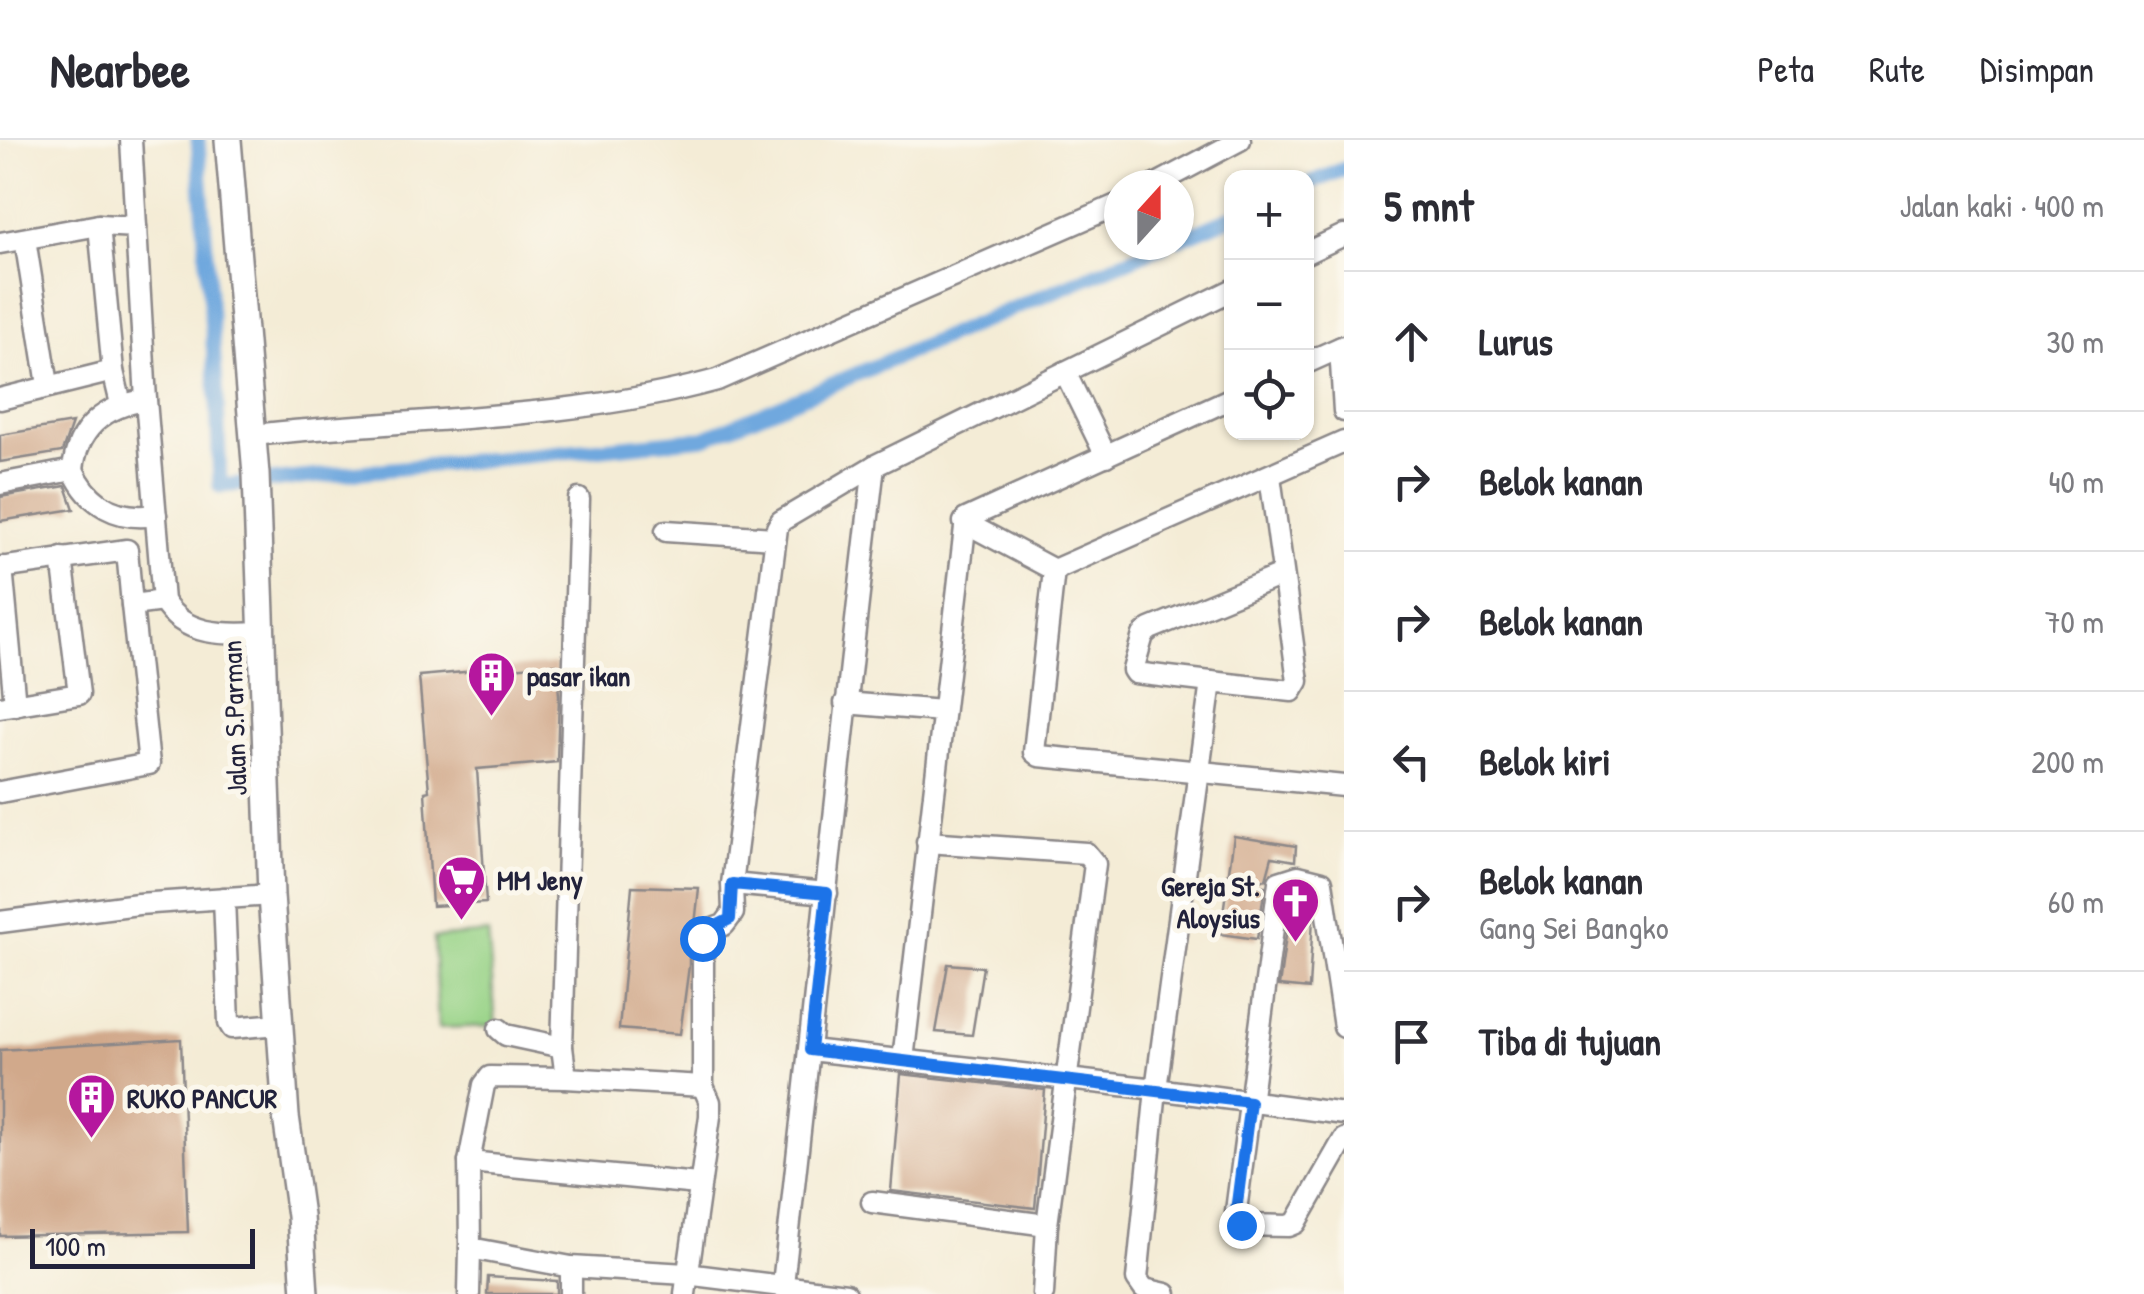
<!DOCTYPE html>
<html lang="id">
<head>
<meta charset="utf-8">
<style>
  :root { --surface:#fff; --page:#f2f2f3; --text:#2b2b33; --muted:#7c7c81; --line:#e1e1e2 }
  body { margin:0; font-family:"Patrick Hand",sans-serif; background:var(--page); color:var(--text) }
  .controls { position:absolute; right:30px; top:30px; display:grid; overflow:hidden; border-radius:20px; box-shadow:0 2px 8px #0004 }
  .controls button { width:90px; height:90px; display:grid; place-items:center; padding:0; border:0; border-bottom:2px solid var(--line); background:var(--surface); color:var(--text); font:50px sans-serif }
  .compass { position:absolute; left:1104px; top:30px; width:90px; height:90px; border-radius:50%; background:var(--surface); box-shadow:0 2px 8px #0004; rotate:21deg }
  .scale { position:absolute; left:30px; bottom:25px; width:225px; box-sizing:border-box; padding-left:10px; border:5px solid #22223b; border-top:0; font-size:28px; line-height:35px; white-space:nowrap; color:#22223b; -webkit-text-stroke:8px #fbf7ec; paint-order:stroke }
  .stop { position:absolute; width:30px; height:30px; margin:-22px; border:8px solid #1a73e8; border-radius:50%; background:#fff }
  .stop.end { background:#1a73e8; border-color:#fff; box-shadow:0 2px 10px #0008 }
  .list { margin:0; padding:0; list-style:none }
  h2 { display:flex; justify-content:space-between; align-items:center; height:130px; margin:0; padding:0 40px; font-size:42px }
  h2 small { font-size:32px; font-weight:400; color:var(--muted) }
  .list li { display:grid; grid-template-columns:65px 1fr auto; gap:30px; align-items:center; box-sizing:border-box; height:140px; padding:0 40px; border-top:2px solid var(--line) }
  .list b { display:block; font-size:38px; white-space:nowrap }
  .list p { margin:0; font-size:32px; white-space:nowrap; color:var(--muted) }
  .list em { font-size:32px; font-style:normal; color:var(--muted) }
  .icon { flex:none; width:55px; height:55px; fill:none; stroke:currentColor; stroke-width:2; stroke-linecap:round; stroke-linejoin:round }
  .map { position:relative; flex:none; width:1344px; height:1154px; overflow:hidden }
  header { display:flex; align-items:center; gap:60px; box-sizing:border-box; height:140px; padding:0 50px; background:var(--surface); border-bottom:2px solid var(--line) }
  header strong { font-size:48px }
  nav { display:flex; gap:55px; margin-inline-start:auto; font-size:35px }
  main { display:flex }
  aside { flex:1; background:var(--surface) }
  .map>svg:first-child { display:block }
</style>
</head>
<body>
<header>
<strong>Nearbee</strong>
<nav><a>Peta</a><a>Rute</a><a>Disimpan</a></nav>
</header>
<main>
<div class="map">
<svg width="1344" height="1154" viewBox="0 0 1344 1154">
  <rect width="100%" height="100%" fill="#fbf7ec"/>
  <filter id="ink" filterUnits="userSpaceOnUse"><feTurbulence type="fractalNoise" baseFrequency=".01" numOctaves="2"/><feDisplacementMap in="SourceGraphic" scale="20" xChannelSelector="R" yChannelSelector="G"/><feConvolveMatrix kernelMatrix="1 2 1 2 8 2 1 2 1" color-interpolation-filters="sRGB"/></filter>
  <filter id="wash" filterUnits="userSpaceOnUse"><feTurbulence type="fractalNoise" baseFrequency=".0048" numOctaves="4" result="noise"/><feDisplacementMap in="SourceGraphic" scale="40" xChannelSelector="R" yChannelSelector="G"/><feGaussianBlur stdDeviation="2.25" result="paint"/><feColorMatrix in="noise" values="0 0 0 0 0 0 0 0 0 0 0 0 0 0 0 0 0 1.4 0 .05"/><feComposite in="paint" operator="in"/></filter>
  <g filter="url(#wash)">
    <rect width="100%" height="100%" fill="#f4ecd6"/>
    <polygon fill="#98d387" stroke="#5d7a61" stroke-width="2.5" points="488,793 496,886 438,888 434,798"/>
    <g fill="none" stroke-linecap="round" stroke-linejoin="round">
      <g stroke="#6fa8de" stroke-width="15">
        <polyline points="198,0 217,257 220,346 704,298 1164,105"/>
        <polyline points="1306,45 1344,29"/>
        <polyline points="1179,99 1232,77"/>
      </g>
    </g>
    <g id="blocks">
      <g fill="#d1a98b">
        <polygon points="72,283 62,312 0,322 0,295"/>
        <polygon points="66,346 74,369 0,381 0,357"/>
        <polygon points="556,524 559,555 557,622 477,629 486,763 432,766 425,652 429,651 419,536"/>
        <polygon points="1234,696 1296,706 1295,721 1272,717 1266,739 1248,744 1265,746 1257,799 1220,794"/>
        <polygon points="632,746 699,748 695,785 689,797 689,826 680,894 619,889"/>
        <polygon points="1298,750 1310,753 1313,777 1309,849 1279,846 1292,752"/>
        <polygon points="948,824 983,827 972,895 936,892"/>
        <polygon points="181,899 188,1092 0,1096 0,910"/>
        <polygon points="901,934 1045,950 1035,1068 891,1051"/>
        <polygon points="488,1137 557,1141 557,1154 487,1154"/>
      </g>
    </g>
  </g>
  <g filter="url(#ink)">
    <use href="#blocks" fill-opacity="0" stroke="#8b8788" stroke-width="2.5"/>
    <g fill="none" stroke-linecap="round" stroke-linejoin="round">
      <defs>
        <g id="minor">
          <path d="M131 0 146 260 163 461C184 496 224 495 261 493"/>
          <polyline points="1155,45 1240,0"/>
          <polyline points="99,85 113,231 121,264"/>
          <polyline points="25,99 48,245"/>
          <polyline points="0,103 99,85 136,87"/>
          <polyline points="1306,113 1344,95"/>
          <polyline points="1340,208 1344,271"/>
          <polyline points="1306,223 1344,206"/>
          <polyline points="1065,232 1106,316"/>
          <polyline points="0,259 113,231"/>
          <path d="M146 260C105 266 77 287 73 330 89 365 118 381 156 375"/>
          <path d="M253 295C408 278 566 281 717 240L1119 64"/>
          <polyline points="0,344 73,330"/>
          <polyline points="579,359 562,907 566,938 703,946"/>
          <polyline points="964,382 1054,430 1344,302"/>
          <polyline points="666,391 775,398"/>
          <polyline points="2,427 15,565"/>
          <polyline points="0,428 127,410 132,465"/>
          <polyline points="1054,430 1034,612 1039,616 1344,646"/>
          <polyline points="1211,542 1135,533 1133,530 1143,495 1150,489 1281,435"/>
          <polyline points="845,563 942,571"/>
          <polyline points="0,567 79,554 62,418"/>
          <polyline points="0,652 149,624 132,465 163,461"/>
          <polyline points="927,702 1086,713 1095,724 1047,1085 1043,1154"/>
          <polyline points="732,744 827,753"/>
          <polyline points="224,758 229,883 232,888 280,884"/>
          <polyline points="0,782 138,764 271,755"/>
          <polyline points="1344,887 1322,742 1298,736 1279,742 1236,1071 1241,1085 1289,1086 1296,1083 1344,999"/>
          <polyline points="499,889 506,895 562,907"/>
          <polyline points="810,910 1156,949 1344,974"/>
          <polyline points="903,920 966,379 1232,258"/>
          <polyline points="566,938 490,937 484,945 469,1022 470,1108 571,1127 686,1134 846,1154"/>
          <polyline points="469,1022 698,1044"/>
          <polyline points="872,1062 1047,1085"/>
          <path d="M783 1144C814 872 841 599 874 326"/>
          <polyline points="469,1154 470,1108"/>
          <polyline points="571,1154 571,1127"/>
          <polyline points="685,1154 710,976 710,962 703,946 703,798 707,791 724,785 733,773 732,744 777,388 781,381 874,326 1232,150"/>
          <polyline points="1166,1154 1144,1149 1137,1139 1156,949 1211,542 1292,551 1298,541 1270,336"/>
        </g>
        <polyline id="major" points="228,0 256,334 271,755 286,976 300,1076 305,1154"/>
      </defs>
      <use href="#minor" stroke="#8b8788" stroke-width="25"/>
      <use href="#major" stroke="#8b8788" stroke-width="30"/>
      <use href="#minor" stroke="#fff" stroke-width="20"/>
      <use href="#major" stroke="#fff" stroke-width="25"/>
    </g>
  </g>
  <g fill="none" stroke-linecap="round" stroke-linejoin="round" filter="url(#ink)">
    <polyline stroke="#1a73e8" stroke-width="12" points="702,798 706,791 730,779 732,744 827,753 810,910 1250,962 1236,1071 1241,1085"/>
  </g>
  <defs>
    <symbol id="building-pin" viewBox="-11 -11 22 30"><path d="M0 17L-7.5 6A9.5 9.5 0 1 1 7.5 6Z" fill="#b5179e" stroke="#fbf7ec"/><path d="M-4-6H4V6H1V3H-1V6H-4ZM-2.5-4.3h1.7v1.8h-1.7ZM.8-4.3h1.7v1.8H.8ZM-2.5-1h1.7V.8h-1.7ZM.8-1h1.7V.8H.8Z" fill="#fff"/></symbol>
    <symbol id="supermarket-pin" viewBox="-11 -11 22 30"><path d="M0 17L-7.5 6A9.5 9.5 0 1 1 7.5 6Z" fill="#b5179e" stroke="#fbf7ec"/><path d="M-6-5.5h2.5l.6 2H6L4.5 2H-2.5L-4.4-4H-6ZM-1.5 3.2a1.3 1.3 0 1 0 .1 0ZM3 3.2a1.3 1.3 0 1 0 .1 0Z" fill="#fff"/></symbol>
    <symbol id="church-pin" viewBox="-11 -11 22 30"><path d="M0 17L-7.5 6A9.5 9.5 0 1 1 7.5 6Z" fill="#b5179e" stroke="#fbf7ec"/><path d="M-1.2-6h2.4v3.5h3.3v2.4h-3.3V6h-2.4V-.1h-3.3v-2.4h3.3Z" fill="#fff"/></symbol>
  </defs>
  <g fill-rule="evenodd">
    <use href="#building-pin" x="464" y="508" width="55" height="75"/>
    <use href="#supermarket-pin" x="434" y="712" width="55" height="75"/>
    <use href="#church-pin" x="1268" y="734" width="55" height="75"/>
    <use href="#building-pin" x="64" y="930" width="55" height="75"/>
  </g>
  <g text-anchor="middle" dominant-baseline="central" stroke-width="10" stroke-linejoin="round" paint-order="stroke">
    <g font-size="28" font-weight="bold" fill="#22223b" stroke="#fbf7ec" text-anchor="start">
      <text x="527" y="536">pasar ikan</text>
      <text x="497" y="740">MM Jeny</text>
      <text x="1260" y="746" text-anchor="end">Gereja St.<tspan x="1260" dy="32">Aloysius</tspan></text>
      <text x="127" y="958">RUKO PANCUR</text>
    </g>
    <g font-size="28" fill="#22223b" stroke="#fbf7ec">
      <text transform="translate(234 578) rotate(-92)">Jalan S.Parman</text>
    </g>
  </g>
</svg>
<div class="controls">
<button>+</button>
<button>−</button>
<button><svg class="icon" aria-label="locate" viewBox="0 0 24 24"><circle cx="12" cy="12" r="6"/><path d="M12 2v4M12 18v4M2 12h4M18 12h4"/></svg></button>
</div>
<svg class="compass" viewBox="-18 -18 36 36"><path d="M0-13l5 13h-10z" fill="#e53935"/><path d="M0 13l5-13h-10z" fill="#7c7c81"/></svg>
<div class="scale">100 m</div>
<div class="stop" style="left:702px;top:798px"></div>
<div class="stop end" style="left:1241px;top:1085px"></div>
</div>
<aside>
<h2>5 mnt<small>Jalan kaki · 400 m</small></h2>
<ul class="list">
<li><svg class="icon" aria-label="ahead" viewBox="0 0 24 24"><path d="M12 20V5M6 11l6-6 6 6"/></svg><div><b>Lurus</b></div><em>30 m</em></li>
<li><svg class="icon" aria-label="right" viewBox="0 0 24 24"><path d="M7 20v-9h11M14 6l5 5-5 5"/></svg><div><b>Belok kanan</b></div><em>40 m</em></li>
<li><svg class="icon" aria-label="right" viewBox="0 0 24 24"><path d="M7 20v-9h11M14 6l5 5-5 5"/></svg><div><b>Belok kanan</b></div><em>70 m</em></li>
<li><svg class="icon" aria-label="left" viewBox="0 0 24 24"><path d="M17 20v-9H6M10 6l-5 5 5 5"/></svg><div><b>Belok kiri</b></div><em>200 m</em></li>
<li><svg class="icon" aria-label="right" viewBox="0 0 24 24"><path d="M7 20v-9h11M14 6l5 5-5 5"/></svg><div><b>Belok kanan</b><p>Gang Sei Bangko</p></div><em>60 m</em></li>
<li><svg class="icon" aria-label="arrive" viewBox="0 0 24 24"><path d="M6 21V4h12l-3 4 3 4H6"/></svg><div><b>Tiba di tujuan</b></div></li>
</ul>
</aside>
</main>
</body>
</html>
